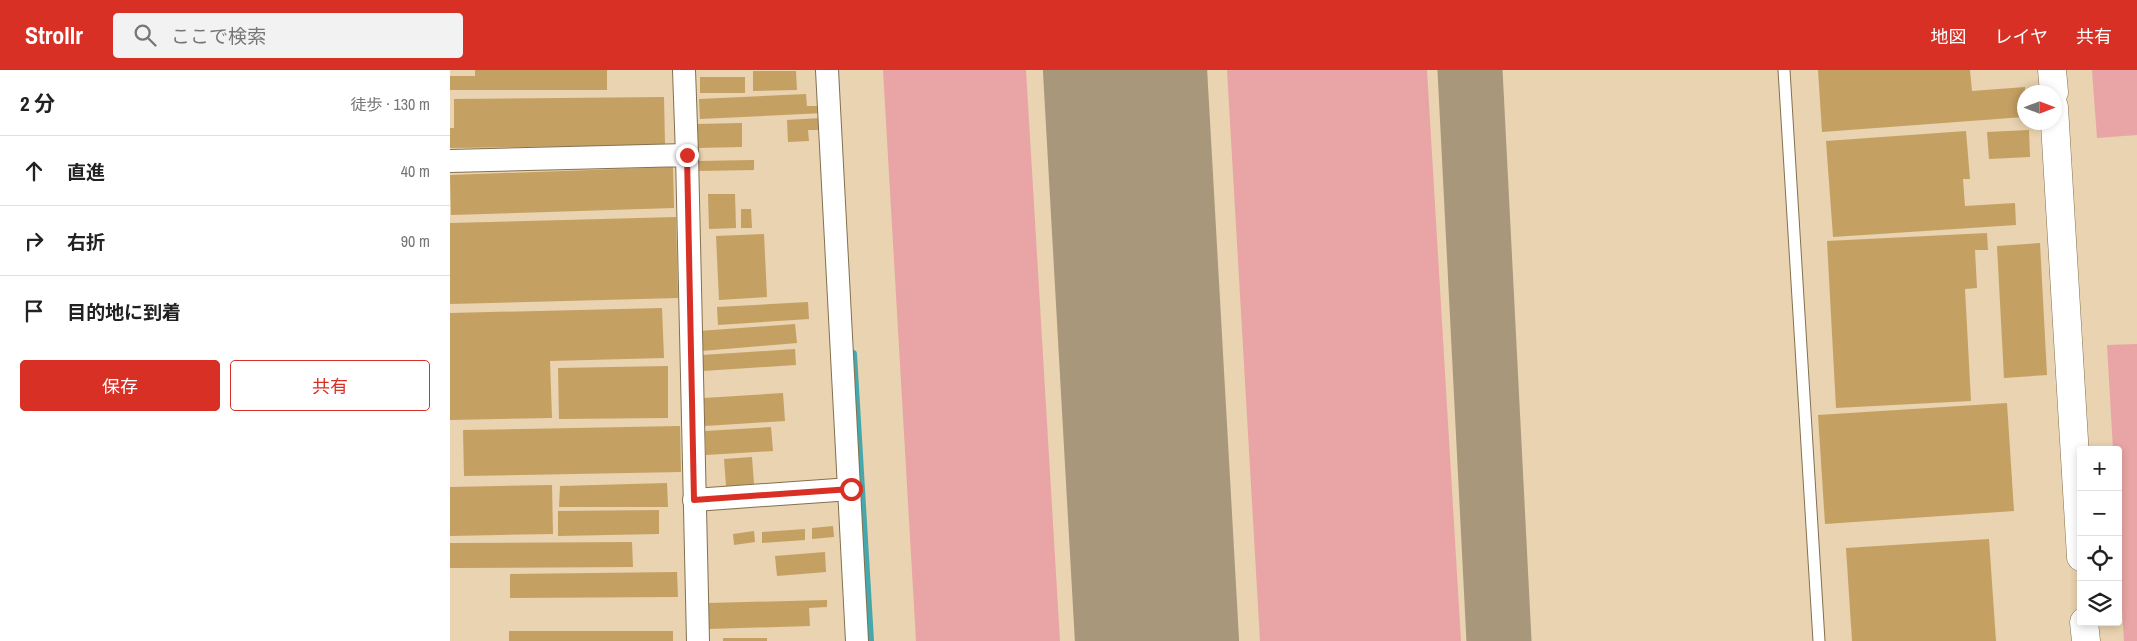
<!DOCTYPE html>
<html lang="ja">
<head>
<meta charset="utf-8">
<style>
  :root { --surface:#fff; --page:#f2f2f2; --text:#222; --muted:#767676; --line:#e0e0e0; --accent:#d93025 }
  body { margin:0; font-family:"Archivo Narrow","Noto Sans JP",sans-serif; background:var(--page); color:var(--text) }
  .controls { position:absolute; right:15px; bottom:15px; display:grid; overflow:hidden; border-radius:5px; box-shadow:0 2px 8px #0003 }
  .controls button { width:45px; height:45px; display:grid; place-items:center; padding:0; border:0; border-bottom:1px solid var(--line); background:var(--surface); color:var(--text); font:25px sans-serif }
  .compass { position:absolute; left:1567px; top:15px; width:45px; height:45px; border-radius:50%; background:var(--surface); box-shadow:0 2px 8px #0003; rotate:90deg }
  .stop { position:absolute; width:15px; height:15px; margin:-11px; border:4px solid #d93025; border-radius:50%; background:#fff }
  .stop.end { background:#d93025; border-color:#fff; box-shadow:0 1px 5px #0008 }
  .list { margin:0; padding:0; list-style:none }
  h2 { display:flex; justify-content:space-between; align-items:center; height:65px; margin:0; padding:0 20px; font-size:21px }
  h2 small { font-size:16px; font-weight:400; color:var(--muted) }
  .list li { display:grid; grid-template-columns:32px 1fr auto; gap:15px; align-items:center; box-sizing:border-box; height:70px; padding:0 20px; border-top:1px solid var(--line) }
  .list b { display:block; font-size:19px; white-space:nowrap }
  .list em { font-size:16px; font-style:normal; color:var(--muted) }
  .actions { display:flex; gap:10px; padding:15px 20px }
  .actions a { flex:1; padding:11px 0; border:1px solid var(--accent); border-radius:5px; text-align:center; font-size:18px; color:var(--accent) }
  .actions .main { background:var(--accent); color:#fff }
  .icon { flex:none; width:28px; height:28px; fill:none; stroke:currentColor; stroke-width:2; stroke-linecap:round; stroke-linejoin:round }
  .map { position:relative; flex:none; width:1687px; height:571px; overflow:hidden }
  header { display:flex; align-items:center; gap:30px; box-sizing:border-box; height:70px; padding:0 25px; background:var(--accent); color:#fff }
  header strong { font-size:24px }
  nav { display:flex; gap:28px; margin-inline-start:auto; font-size:18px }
  .search { width:350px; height:45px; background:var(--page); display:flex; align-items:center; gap:12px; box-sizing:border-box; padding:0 18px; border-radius:5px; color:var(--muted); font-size:19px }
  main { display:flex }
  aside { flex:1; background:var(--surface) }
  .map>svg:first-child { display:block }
</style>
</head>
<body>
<header>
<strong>Strollr</strong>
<div class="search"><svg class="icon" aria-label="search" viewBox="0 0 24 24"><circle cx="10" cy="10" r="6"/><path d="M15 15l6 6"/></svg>ここで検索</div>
<nav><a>地図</a><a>レイヤ</a><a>共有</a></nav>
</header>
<main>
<aside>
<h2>2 分<small>徒歩 · 130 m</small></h2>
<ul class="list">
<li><svg class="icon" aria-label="ahead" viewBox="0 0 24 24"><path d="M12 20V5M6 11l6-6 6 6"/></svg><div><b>直進</b></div><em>40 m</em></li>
<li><svg class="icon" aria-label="right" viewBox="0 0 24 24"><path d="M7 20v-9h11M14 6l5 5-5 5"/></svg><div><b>右折</b></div><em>90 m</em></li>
<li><svg class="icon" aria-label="arrive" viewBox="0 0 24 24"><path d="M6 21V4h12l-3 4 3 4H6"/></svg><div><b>目的地に到着</b></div></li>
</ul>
<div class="actions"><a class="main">保存</a><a>共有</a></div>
</aside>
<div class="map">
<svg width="1687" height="571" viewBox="0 0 1687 571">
  <rect width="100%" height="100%" fill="#e9d3b0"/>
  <g fill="#e9a5a5">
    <polygon points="433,0 576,0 610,571 466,571"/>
    <polygon points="777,0 977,0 1011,571 810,571"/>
    <polygon points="1642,0 1687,0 1687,65 1647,68"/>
    <polygon points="1687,274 1687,571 1674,571 1668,475 1668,380 1663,380 1657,275"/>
  </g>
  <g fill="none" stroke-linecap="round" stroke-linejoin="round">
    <polyline stroke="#46a8ac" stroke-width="8" points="403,284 420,571"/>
    <polyline stroke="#a8977b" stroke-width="65" points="1020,0 1049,571"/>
    <polyline stroke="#a8977b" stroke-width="164" points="675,0 707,571"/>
  </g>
  <g fill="#c5a063">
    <polygon points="25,0 157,0 157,20 0,20 0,6 25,6"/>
    <polygon points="1368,0 1520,0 1522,21 1575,17 1574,47 1372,62"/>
    <polygon points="303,1 346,1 347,20 303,21"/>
    <rect x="250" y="7" width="45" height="16"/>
    <polygon points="356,24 357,36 374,36 374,43 250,49 249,29"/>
    <polygon points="214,27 215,75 0,78 0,58 4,58 4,29"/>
    <polygon points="371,48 372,60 358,60 359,71 338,72 337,50"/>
    <polygon points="292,53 292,77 247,78 246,54"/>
    <polygon points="1579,60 1580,87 1539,89 1537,62"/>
    <polygon points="1516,61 1520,109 1513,109 1515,136 1565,133 1566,155 1383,167 1376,71"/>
    <polygon points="304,90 304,100 248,101 248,91"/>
    <polygon points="223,97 224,138 1,145 0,105"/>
    <polygon points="258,124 285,124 286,158 259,159"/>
    <polygon points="291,139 301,139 302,158 291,158"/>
    <polygon points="226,147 228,228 0,234 0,153"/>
    <polygon points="1537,163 1538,180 1525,180 1527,218 1515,219 1521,331 1386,338 1377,171"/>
    <polygon points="314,164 317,227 269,230 266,166"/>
    <polygon points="1590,173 1597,305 1554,308 1547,176"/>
    <polygon points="358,232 359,249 268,255 267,237"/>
    <polygon points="212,238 214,288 100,291 102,348 0,350 0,243"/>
    <polygon points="345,254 347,273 251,281 249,261"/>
    <polygon points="345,279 346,295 253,301 252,285"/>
    <polygon points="218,296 218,348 109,349 108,298"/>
    <polygon points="333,323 335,351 255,356 254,328"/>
    <polygon points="1557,333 1564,441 1375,454 1368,345"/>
    <polygon points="230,356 231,402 14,406 13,360"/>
    <polygon points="321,357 323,381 256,385 255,361"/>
    <polygon points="302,387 304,414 276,416 274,389"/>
    <polygon points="217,413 218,437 109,437 110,416"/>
    <polygon points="102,415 103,464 0,466 0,417"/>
    <polygon points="209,440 209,464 108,466 108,441"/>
    <polygon points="383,456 384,467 362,469 362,458"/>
    <polygon points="355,459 355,470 312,473 312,462"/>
    <polygon points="304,461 305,472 284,475 283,464"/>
    <polygon points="1539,469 1546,571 1402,571 1396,478"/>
    <polygon points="182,472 183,497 0,498 0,473"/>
    <polygon points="375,482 376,502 327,506 325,486"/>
    <polygon points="227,502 228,527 60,528 60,504"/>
    <polygon points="377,530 377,537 359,538 360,556 258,559 258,533"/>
    <rect x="59" y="561" width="164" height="10"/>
    <rect x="273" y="568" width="44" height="3"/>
  </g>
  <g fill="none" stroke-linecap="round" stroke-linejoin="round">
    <defs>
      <polyline id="service" points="1334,0 1369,571"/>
      <g id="minor">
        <polyline points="234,0 237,85"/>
        <polyline points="377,0 407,571"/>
        <polyline points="0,91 237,85 248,571"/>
        <polyline points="244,430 401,419"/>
      </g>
      <g id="tertiary">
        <polyline points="1602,0 1604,22"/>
        <polyline points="1604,37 1631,487"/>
        <polyline points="1634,552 1636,571"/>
      </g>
    </defs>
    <use href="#service" stroke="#84704f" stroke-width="13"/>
    <use href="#minor" stroke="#84704f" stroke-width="24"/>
    <use href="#tertiary" stroke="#84704f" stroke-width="29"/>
    <use href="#service" stroke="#fff" stroke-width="11"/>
    <use href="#minor" stroke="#fff" stroke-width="22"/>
    <use href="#tertiary" stroke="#fff" stroke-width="28"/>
  </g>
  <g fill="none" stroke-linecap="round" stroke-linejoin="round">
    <polyline stroke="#d93025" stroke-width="6" points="237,85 244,430 401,419"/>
  </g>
</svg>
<div class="controls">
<button>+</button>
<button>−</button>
<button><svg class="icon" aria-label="locate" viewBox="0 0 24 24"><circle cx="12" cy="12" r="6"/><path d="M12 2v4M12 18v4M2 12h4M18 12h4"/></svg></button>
<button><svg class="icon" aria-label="layers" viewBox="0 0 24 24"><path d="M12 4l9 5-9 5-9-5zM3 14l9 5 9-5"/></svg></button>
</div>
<svg class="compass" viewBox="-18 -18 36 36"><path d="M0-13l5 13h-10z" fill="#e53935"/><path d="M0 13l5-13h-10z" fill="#767676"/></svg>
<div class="stop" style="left:401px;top:419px"></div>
<div class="stop end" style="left:237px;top:85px"></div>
</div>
</main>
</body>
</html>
